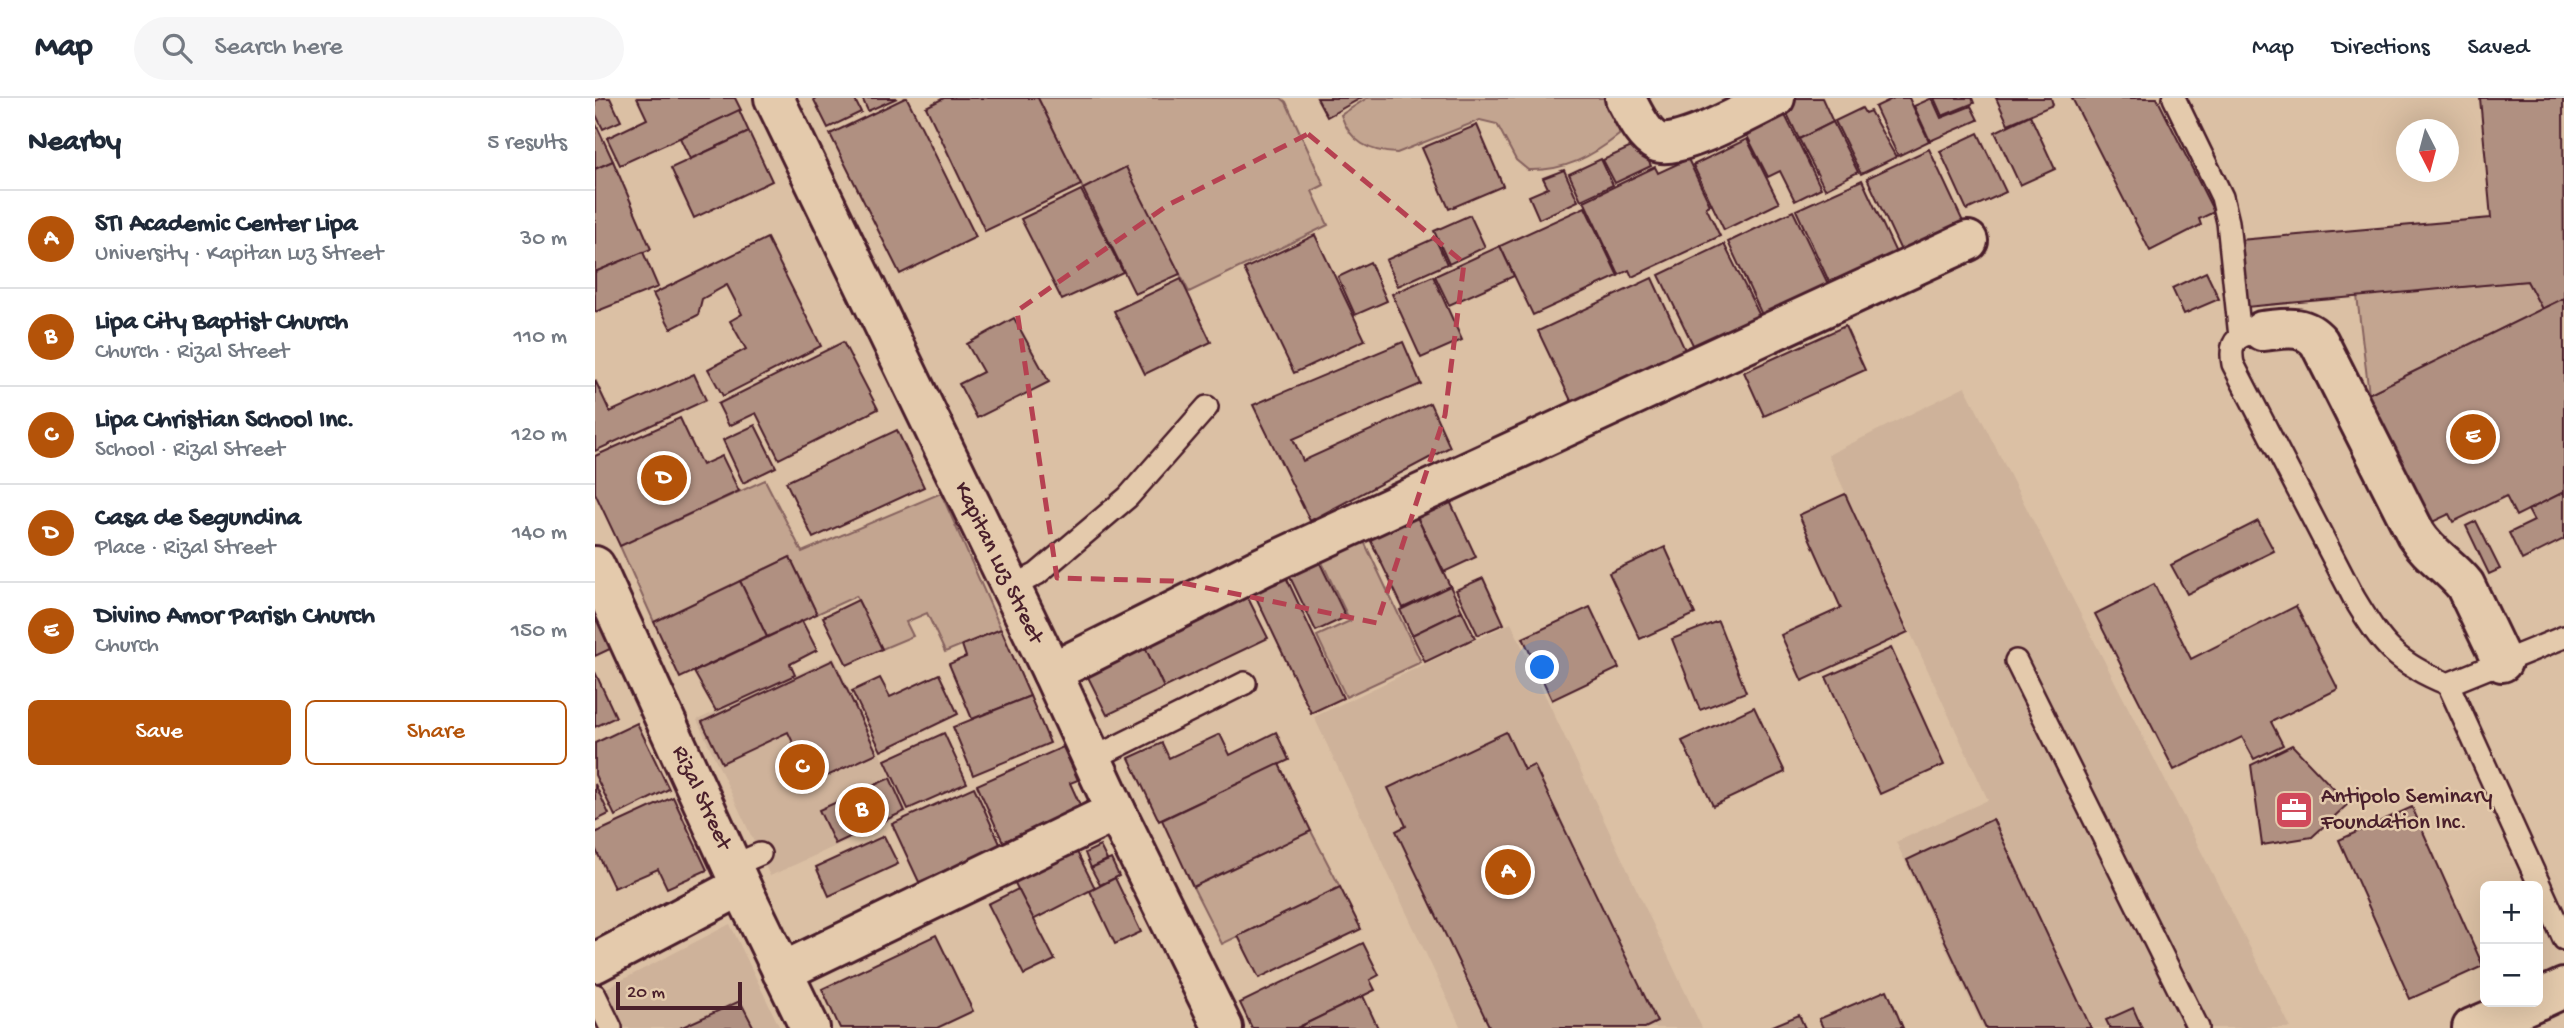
<!DOCTYPE html>
<html lang="en">
<head>
<meta charset="utf-8">
<style>
  :root { --surface:#fff; --page:#f6f6f7; --text:#1f2937; --muted:#747a83; --line:#e0e1e3; --accent:#b45309 }
  body { margin:0; font-family:"Gochi Hand",sans-serif; background:var(--page); color:var(--text) }
  .controls { position:absolute; right:21px; bottom:21px; display:grid; overflow:hidden; border-radius:10px; box-shadow:0 7px 28px #0002 }
  .controls button { width:63px; height:63px; display:grid; place-items:center; padding:0; border:0; border-bottom:2px solid var(--line); background:var(--surface); color:var(--text); font:35px sans-serif }
  .compass { position:absolute; left:1801px; top:21px; width:63px; height:63px; border-radius:50%; background:var(--surface); box-shadow:0 7px 28px #0002; rotate:174deg }
  .scale { position:absolute; left:21px; bottom:18px; width:126px; box-sizing:border-box; padding-left:7px; border:4px solid #4a1f2b; border-top:0; font-size:19px; line-height:24px; white-space:nowrap; color:#4a1f2b; -webkit-text-stroke:5px #e4caac; paint-order:stroke }
  .you { position:absolute; left:948px; top:570px; width:24px; height:24px; margin:-18px; border:5px solid #fff; border-radius:50%; background:#1a73e8; box-shadow:0 0 0 10px #1a73e833 }
  .badge { display:grid; place-items:center; width:46px; height:46px; border-radius:50%; background:var(--accent); color:#fff; font-size:23px; font-weight:700 }
  .pin { position:absolute; translate:-50% -50%; border:4px solid #fff; box-shadow:0 2px 7px #0006 }
  .list { margin:0; padding:0; list-style:none }
  h2 { display:flex; justify-content:space-between; align-items:center; height:91px; margin:0; padding:0 28px; font-size:30px }
  h2 small { font-size:23px; font-weight:400; color:var(--muted) }
  .list li { display:grid; grid-template-columns:46px 1fr auto; gap:21px; align-items:center; box-sizing:border-box; height:98px; padding:0 28px; border-top:2px solid var(--line) }
  .list b { display:block; font-size:26px; white-space:nowrap }
  .list p { margin:0; font-size:23px; white-space:nowrap; color:var(--muted) }
  .list em { font-size:23px; font-style:normal; color:var(--muted) }
  .actions { display:flex; gap:14px; padding:21px 28px }
  .actions a { flex:1; padding:16px 0; border:2px solid var(--accent); border-radius:10px; text-align:center; font-size:24px; color:var(--accent) }
  .actions .main { background:var(--accent); color:#fff }
  .icon { flex:none; width:38px; height:38px; fill:none; stroke:currentColor; stroke-width:2; stroke-linecap:round; stroke-linejoin:round }
  .map { position:relative; flex:none; width:1969px; height:930px; overflow:hidden }
  header { display:flex; align-items:center; gap:42px; box-sizing:border-box; height:98px; padding:0 35px; background:var(--surface); border-bottom:2px solid var(--line) }
  header strong { font-size:33px }
  nav { display:flex; gap:38px; margin-inline-start:auto; font-size:24px }
  .search { width:490px; height:63px; background:var(--page); display:flex; align-items:center; gap:18px; box-sizing:border-box; padding:0 24px; border-radius:38px; color:var(--muted); font-size:26px }
  main { display:flex }
  aside { flex:1; background:var(--surface) }
  .map>svg:first-child { display:block }
</style>
</head>
<body>
<header>
<strong>Map</strong>
<div class="search"><svg class="icon" aria-label="search" viewBox="0 0 24 24"><circle cx="10" cy="10" r="6"/><path d="M15 15l6 6"/></svg>Search here</div>
<nav><a>Map</a><a>Directions</a><a>Saved</a></nav>
</header>
<main>
<aside>
<h2>Nearby<small>5 results</small></h2>
<ul class="list">
<li><span class="badge">A</span><div><b>STI Academic Center Lipa</b><p>University · Kapitan Luz Street</p></div><em>30 m</em></li>
<li><span class="badge">B</span><div><b>Lipa City Baptist Church</b><p>Church · Rizal Street</p></div><em>110 m</em></li>
<li><span class="badge">C</span><div><b>Lipa Christian School Inc.</b><p>School · Rizal Street</p></div><em>120 m</em></li>
<li><span class="badge">D</span><div><b>Casa de Segundina</b><p>Place · Rizal Street</p></div><em>140 m</em></li>
<li><span class="badge">E</span><div><b>Divino Amor Parish Church</b><p>Church</p></div><em>150 m</em></li>
</ul>
<div class="actions"><a class="main">Save</a><a>Share</a></div>
</aside>
<div class="map">
<svg width="1969" height="930" viewBox="0 0 1969 930">
  <rect width="100%" height="100%" fill="#dbc0a4"/>
  <filter id="ink" filterUnits="userSpaceOnUse"><feTurbulence type="fractalNoise" baseFrequency=".0143" numOctaves="2"/><feDisplacementMap in="SourceGraphic" scale="14" xChannelSelector="R" yChannelSelector="G"/><feConvolveMatrix kernelMatrix="1 2 1 2 8 2 1 2 1" color-interpolation-filters="sRGB"/></filter>
  <g filter="url(#ink)">
    <g fill="#ceb29a">
      <polygon points="1370,289 1696,930 1388,930 1301,744 1393,702 1233,357"/>
      <polygon points="916,525 1107,930 866,930 719,619"/>
      <polygon points="239,559 313,715 175,778 102,622"/>
      <polygon points="135,826 185,930 0,930 0,896"/>
    </g>
    <g fill="#c3a590" stroke="#86625e" stroke-width="2">
      <polygon points="443,0 686,0 691,4 729,87 717,93 733,127 594,194 531,70 488,91"/>
      <path d="M772 0H1015L1024 18V37C996 59 970 73 933 72L921 62 902 26 885 22 802 55C774 54 755 44 746 17Z"/>
      <polygon points="1932,183 1947,211 1774,296 1762,198"/>
      <polygon points="170,382 207,454 346,395 406,531 350,554 332,515 311,524 318,538 287,551 261,498 222,516 195,459 59,524 25,448"/>
      <polygon points="766,437 826,564 751,599 722,538 755,523 724,458"/>
      <polygon points="716,733 745,789 627,846 598,789"/>
    </g>
    <g fill="#b09081" stroke="#4a1f2b" stroke-width="2">
      <polygon points="7,0 15,0 26,23 8,31 0,15 0,3"/>
      <polygon points="42,0 140,0 146,12 25,67 12,40 52,21"/>
      <polygon points="218,0 259,0 266,14 233,30"/>
      <polygon points="267,0 302,0 273,13"/>
      <polygon points="310,0 312,0 381,139 305,176 235,36"/>
      <polygon points="349,0 443,0 486,87 390,133 331,9"/>
      <polygon points="722,0 766,0 732,19"/>
      <polygon points="1197,0 1227,0 1238,24 1204,41 1187,5"/>
      <polygon points="1299,0 1314,0 1334,43 1303,58 1280,9"/>
      <polygon points="1337,0 1346,20 1376,8 1383,22 1335,43 1319,8"/>
      <polygon points="1339,0 1377,0 1379,5 1347,18"/>
      <polygon points="1401,0 1456,0 1458,7 1413,26"/>
      <polygon points="1477,0 1562,0 1619,114 1604,121 1606,127 1555,153"/>
      <polygon points="1885,0 1968,0 1969,200 1947,211 1932,183 1651,209 1645,142 1896,120"/>
      <polygon points="1185,7 1226,90 1200,103 1185,73 1173,79 1146,26"/>
      <polygon points="1267,10 1270,15 1275,13 1301,59 1266,76 1240,23"/>
      <polygon points="144,12 154,34 95,61 85,40"/>
      <polygon points="1435,17 1460,71 1425,87 1400,34"/>
      <polygon points="0,24 18,63 0,71"/>
      <polygon points="1238,24 1263,74 1230,91 1204,41"/>
      <polygon points="882,27 908,88 854,111 827,50"/>
      <polygon points="154,34 177,83 99,120 76,70"/>
      <polygon points="1383,35 1411,94 1372,112 1345,53"/>
      <polygon points="1152,41 1184,105 1129,132 1098,67"/>
      <polygon points="1045,45 1056,68 1020,85 1008,62"/>
      <polygon points="1334,51 1370,128 1308,157 1272,80"/>
      <polygon points="1006,61 1018,87 986,102 974,76"/>
      <polygon points="1093,61 1115,107 1111,109 1125,138 1037,179 1034,172 1024,177 989,103 1060,69 1063,75"/>
      <polygon points="18,63 56,151 0,174 0,71"/>
      <polygon points="531,69 585,176 540,196 488,91"/>
      <polygon points="969,72 983,103 944,121 934,98 953,90 948,80"/>
      <polygon points="1267,82 1302,157 1236,188 1201,112"/>
      <polygon points="486,92 528,174 467,202 426,121"/>
      <polygon points="990,109 1023,178 938,217 905,148"/>
      <polygon points="1198,113 1234,188 1168,219 1133,144"/>
      <polygon points="875,117 890,149 854,166 839,133"/>
      <polygon points="720,137 770,242 699,275 649,171"/>
      <polygon points="172,140 226,248 128,298 113,271 151,251 135,223 147,216 132,187 107,201 103,217 76,231 58,196"/>
      <polygon points="840,140 852,166 803,188 791,162"/>
      <polygon points="1129,146 1166,220 1100,251 1064,177"/>
      <polygon points="905,148 919,178 854,207 840,178"/>
      <polygon points="48,154 63,189 0,214 0,174"/>
      <polygon points="775,164 792,203 760,217 743,179"/>
      <polygon points="1611,174 1624,201 1589,216 1577,190"/>
      <polygon points="838,178 867,242 826,260 797,196"/>
      <polygon points="1057,180 1091,254 978,307 943,233"/>
      <polygon points="586,181 616,244 550,276 519,213"/>
      <polygon points="1969,200 1969,394 1921,418 1911,398 1858,424 1854,416 1831,427 1767,299"/>
      <polygon points="419,220 454,284 382,320 364,286 388,274 372,246"/>
      <polygon points="1250,228 1270,272 1169,318 1149,274"/>
      <polygon points="248,244 283,311 184,361 161,315 134,328 123,306"/>
      <polygon points="808,244 826,286 698,341 708,363 835,305 855,349 715,423 658,307"/>
      <polygon points="99,276 111,302 0,353 0,282 15,314"/>
      <polygon points="85,320 107,367 127,358 144,393 25,448 0,395 0,358"/>
      <polygon points="160,327 181,369 148,385 128,342"/>
      <polygon points="302,332 329,389 218,440 191,384"/>
      <polygon points="1969,394 1969,441 1927,462 1914,435 1939,423 1933,412"/>
      <polygon points="1250,396 1313,534 1207,583 1186,537 1246,510 1204,417"/>
      <polygon points="854,401 881,459 849,474 821,417"/>
      <polygon points="821,417 855,488 808,510 774,439"/>
      <polygon points="1663,423 1679,453 1592,496 1576,467"/>
      <polygon points="1881,423 1905,471 1894,476 1871,428"/>
      <polygon points="1070,449 1100,516 1045,541 1014,475"/>
      <polygon points="195,459 222,516 172,539 145,483"/>
      <polygon points="723,461 751,519 721,533 693,475"/>
      <polygon points="690,477 748,600 716,615 658,493"/>
      <polygon points="888,480 909,526 883,537 861,492"/>
      <polygon points="145,483 172,539 85,580 59,524"/>
      <polygon points="1559,486 1596,561 1701,508 1743,591 1676,624 1688,647 1659,661 1647,639 1579,672 1500,516"/>
      <polygon points="855,488 867,513 817,537 805,512"/>
      <polygon points="652,498 673,540 569,590 549,547"/>
      <polygon points="263,502 287,551 252,567 228,519"/>
      <polygon points="995,509 1024,570 957,602 928,540"/>
      <polygon points="867,513 880,540 830,564 817,537"/>
      <polygon points="0,515 17,550 0,558"/>
      <polygon points="207,523 222,552 195,566 200,577 121,613 99,574"/>
      <polygon points="1123,523 1151,594 1105,612 1077,541"/>
      <polygon points="406,531 435,598 377,621 354,566 371,559 367,547"/>
      <polygon points="549,547 569,590 512,617 491,575"/>
      <polygon points="1296,550 1349,667 1285,696 1231,579"/>
      <polygon points="238,562 282,655 217,685 193,634 127,665 107,624"/>
      <polygon points="0,574 21,619 0,629"/>
      <polygon points="344,576 363,616 286,653 257,593 285,580 295,599"/>
      <polygon points="435,598 455,645 378,677 358,629"/>
      <polygon points="1159,609 1190,674 1118,708 1087,643"/>
      <polygon points="42,625 74,691 20,718 0,677 0,645"/>
      <polygon points="681,634 694,662 564,723 534,660 567,645 574,660 625,636 635,657"/>
      <polygon points="911,634 929,672 939,667 1062,924 1050,930 895,930 801,733 811,728 793,690"/>
      <polygon points="349,635 372,685 313,711 290,662"/>
      <polygon points="1697,647 1753,706 1717,739 1667,747 1656,667"/>
      <polygon points="468,649 483,682 475,685 486,709 408,744 382,687"/>
      <polygon points="684,666 716,733 598,789 567,722"/>
      <polygon points="295,680 310,713 240,746 224,712"/>
      <polygon points="0,686 14,716 0,723"/>
      <polygon points="379,689 406,748 324,784 297,726"/>
      <polygon points="78,699 112,772 72,790 63,771 19,790 0,750 0,735"/>
      <polygon points="1817,709 1888,868 1815,901 1744,742"/>
      <polygon points="1398,721 1496,930 1391,930 1312,762"/>
      <polygon points="289,738 303,766 234,798 221,769"/>
      <polygon points="505,748 512,762 496,770 490,755"/>
      <polygon points="481,752 500,790 438,822 419,783"/>
      <polygon points="516,761 524,778 505,787 496,770"/>
      <polygon points="520,780 546,834 520,846 495,793"/>
      <polygon points="745,789 766,831 664,880 643,838"/>
      <polygon points="423,791 460,862 429,877 393,806"/>
      <polygon points="341,837 378,913 342,930 245,930 227,891"/>
      <polygon points="768,845 784,877 775,882 780,892 702,930 657,930 645,905"/>
      <polygon points="1292,892 1308,930 1228,930 1224,921"/>
      <polygon points="768,898 783,930 702,930"/>
      <polygon points="145,903 159,930 85,930"/>
      <polygon points="1538,910 1547,930 1515,930 1511,922"/>
      <polygon points="1204,917 1210,930 1173,930"/>
    </g>
    <g fill="none" stroke-linecap="round" stroke-linejoin="round">
      <defs>
        <g id="lane">
          <polyline points="1579,0 1627,99 1633,124 1645,239"/>
          <path d="M1667 233C1645 237 1633 240 1638 266L1759 500C1788 548 1801 565 1853 586"/>
          <polyline points="415,490 442,476 533,399 612,309"/>
          <polyline points="1969,539 1853,586 1969,841"/>
          <polyline points="1421,563 1603,930"/>
          <polyline points="497,661 650,585"/>
          <polyline points="137,768 165,756"/>
          <polyline points="0,897 16,930"/>
        </g>
        <g id="street">
          <path d="M1030 0C1038 14 1047 37 1062 44 1083 53 1157 11 1180 0"/>
          <path d="M1667 233C1689 231 1708 225 1724 244L1821 436C1834 457 1855 468 1870 487L1907 564"/>
          <polyline points="0,468 146,788 215,930"/>
          <polyline points="457,574 667,469 1373,143"/>
          <polyline points="0,865 146,788"/>
          <polyline points="187,874 521,713"/>
        </g>
        <g id="secondary">
          <polyline points="179,0 457,574 521,713 628,930"/>
          <polyline points="1943,902 1969,890"/>
          <polyline points="1877,930 1938,904"/>
        </g>
      </defs>
      <use href="#lane" stroke="#4a1f2b" stroke-width="26"/>
      <use href="#street" stroke="#4a1f2b" stroke-width="44"/>
      <use href="#secondary" stroke="#4a1f2b" stroke-width="44"/>
      <use href="#lane" stroke="#e4caac" stroke-width="21"/>
      <use href="#street" stroke="#e4caac" stroke-width="38"/>
      <use href="#secondary" stroke="#e4caac" stroke-width="38"/>
    </g>
  </g>
  <path fill="none" stroke="#b64151" stroke-width="5" stroke-dasharray="14 9" stroke-linejoin="round" d="M713 36 869 165 850 317 782 525 578 483 462 480 422 213 573 107Z"/>
  <defs>
    <symbol id="office-square" viewBox="-11 -11 22 22"><rect x="-9" y="-9" width="18" height="18" rx="4" fill="#d1495b" stroke="#e4caac"/><path d="M-6-3h4V-5.5h4V-3h4V5H-6ZM-1-4.5V-3h2v-1.5ZM-6 0V1H6V0Z" fill="#fff"/></symbol>
  </defs>
  <g fill-rule="evenodd">
    <use href="#office-square" x="1677" y="690" width="44" height="44"/>
  </g>
  <g text-anchor="middle" dominant-baseline="central" stroke-width="5" stroke-linejoin="round" paint-order="stroke">
    <g font-size="23" fill="#4a1f2b" stroke="#e4caac">
      <text transform="translate(403 465) rotate(64)">Kapitan Luz Street</text>
      <text transform="translate(106 700) rotate(65)">Rizal Street</text>
    </g>
    <g font-size="23" fill="#4a1f2b" stroke="#e4caac" text-anchor="start">
      <text x="1726" y="699">Antipolo Seminary<tspan x="1726" dy="26">Foundation Inc.</tspan></text>
    </g>
  </g>
</svg>
<div class="controls">
<button>+</button>
<button>−</button>
</div>
<svg class="compass" viewBox="-18 -18 36 36"><path d="M0-13l5 13h-10z" fill="#e53935"/><path d="M0 13l5-13h-10z" fill="#747a83"/></svg>
<div class="scale">20 m</div>
<div class="you"></div>
<div class="pin badge" style="left:913px;top:774px">A</div>
<div class="pin badge" style="left:267px;top:712px">B</div>
<div class="pin badge" style="left:207px;top:669px">C</div>
<div class="pin badge" style="left:69px;top:380px">D</div>
<div class="pin badge" style="left:1878px;top:339px">E</div>
</div>
</main>
</body>
</html>
